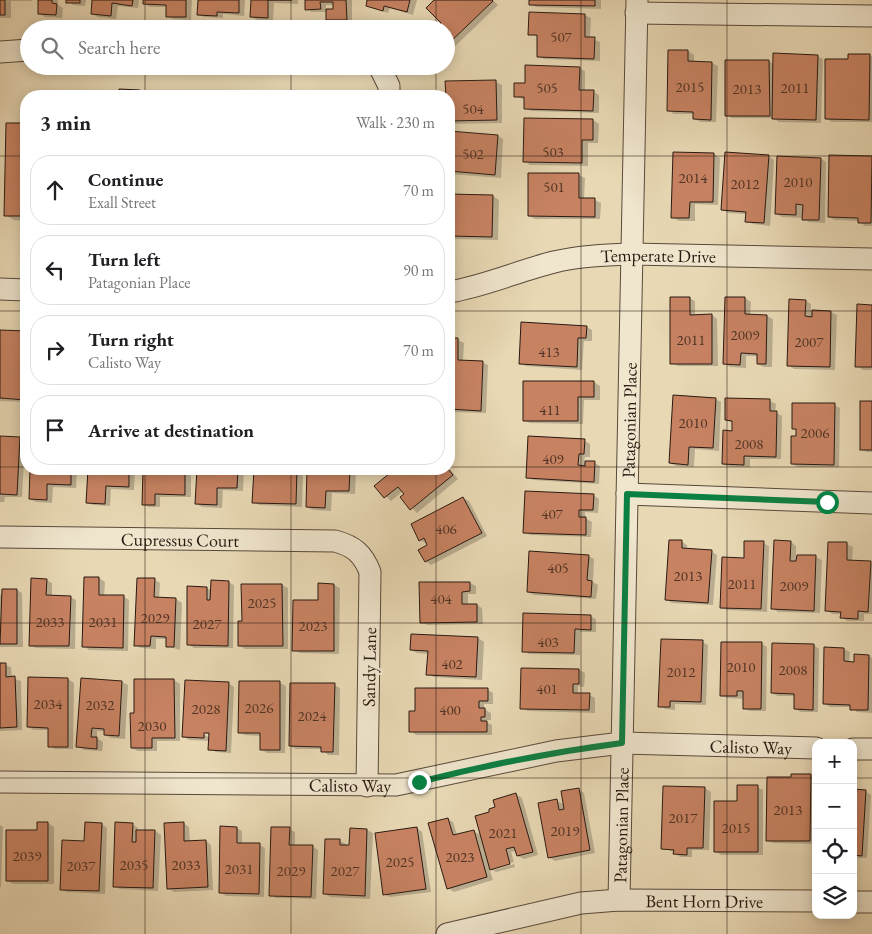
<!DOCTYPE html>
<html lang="en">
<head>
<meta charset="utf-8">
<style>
  :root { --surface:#fff; --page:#f6f6f6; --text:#202124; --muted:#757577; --line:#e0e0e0 }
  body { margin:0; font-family:"EB Garamond",serif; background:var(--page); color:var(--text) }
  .controls { position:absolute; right:15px; bottom:15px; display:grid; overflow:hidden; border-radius:10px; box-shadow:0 2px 12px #0003 }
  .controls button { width:45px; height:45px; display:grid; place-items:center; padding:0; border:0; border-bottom:1px solid var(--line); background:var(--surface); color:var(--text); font:25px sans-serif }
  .stop { position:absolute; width:15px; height:15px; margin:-11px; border:4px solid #0b8043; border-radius:50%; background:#fff }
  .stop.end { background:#0b8043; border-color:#fff; box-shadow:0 1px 5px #0008 }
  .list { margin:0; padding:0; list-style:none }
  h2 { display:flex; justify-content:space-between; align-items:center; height:65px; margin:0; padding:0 20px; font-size:21px }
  h2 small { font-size:16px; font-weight:400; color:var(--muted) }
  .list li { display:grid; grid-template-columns:32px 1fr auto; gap:15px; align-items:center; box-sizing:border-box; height:70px; margin:0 10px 10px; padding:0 10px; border:1px solid var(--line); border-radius:20px }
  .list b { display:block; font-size:19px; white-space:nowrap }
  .list p { margin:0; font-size:16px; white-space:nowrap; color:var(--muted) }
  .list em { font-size:16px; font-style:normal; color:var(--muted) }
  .icon { flex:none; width:28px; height:28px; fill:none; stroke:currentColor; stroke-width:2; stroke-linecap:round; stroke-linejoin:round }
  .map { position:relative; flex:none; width:872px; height:934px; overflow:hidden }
  .search { position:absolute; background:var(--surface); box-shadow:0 2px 12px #0003; left:20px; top:20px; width:435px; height:55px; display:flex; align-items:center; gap:12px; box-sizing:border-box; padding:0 18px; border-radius:28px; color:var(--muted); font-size:19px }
  .panel { position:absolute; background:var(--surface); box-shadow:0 2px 12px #0003; left:20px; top:90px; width:435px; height:385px; border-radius:20px }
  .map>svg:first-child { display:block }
</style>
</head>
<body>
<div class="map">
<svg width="872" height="934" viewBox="0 0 872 934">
  <rect width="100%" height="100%" fill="#e8d8b4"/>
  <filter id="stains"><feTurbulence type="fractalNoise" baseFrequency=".004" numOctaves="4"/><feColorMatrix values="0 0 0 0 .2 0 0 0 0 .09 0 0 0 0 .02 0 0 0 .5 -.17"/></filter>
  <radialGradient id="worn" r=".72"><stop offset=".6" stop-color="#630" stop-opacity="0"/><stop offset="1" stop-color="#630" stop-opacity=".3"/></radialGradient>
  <g fill="#0003" fill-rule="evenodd">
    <polygon points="0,0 32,0 32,1 11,1 11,18 0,18"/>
    <polygon points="40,0 58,0 58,5 63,8 62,18 45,17 39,13"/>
    <polygon points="67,0 86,0 85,6 73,5"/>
    <polygon points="93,0 139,0 138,8 118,6 116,19 98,17 92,14"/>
    <polygon points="145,0 192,0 191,20 173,19 167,16 168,7 150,7 144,4"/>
    <polygon points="199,0 245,0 244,16 223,14 223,18 204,17 198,14"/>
    <polygon points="252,0 298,0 298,4 274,3 273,21 257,20 251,17"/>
    <path d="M306 0H352V22L333 23 327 19V12H312L307 9ZM326 5H334V11H326Z"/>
    <polygon points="369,0 417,0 413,15 390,8 388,13 373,8 367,5"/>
    <polygon points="436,0 493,0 498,5 448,53 446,29 442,23"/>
    <polygon points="530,0 601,0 601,9 536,7 530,4"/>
    <polygon points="530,14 585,15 591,18 590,38 600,42 600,61 544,59 538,56 539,37 530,34"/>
    <polygon points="688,51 694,55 694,62 712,63 718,66 716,122 700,122 694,118 694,114 674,114 668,110"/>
    <polygon points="849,55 872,56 872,122 832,122 826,118"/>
    <polygon points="817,56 823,59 821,123 779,122 773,118 732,118 727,115 726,62 769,61 774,64"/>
    <polygon points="579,68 585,71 585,91 594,92 599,95 599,113 531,111 525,108 525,100 515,96 526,85"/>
    <polygon points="447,82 496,82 502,85 502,123 449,124"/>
    <polygon points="120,91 140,91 146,96 120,96"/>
    <polygon points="593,120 599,124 598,143 588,143 588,166 530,165 525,161"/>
    <polygon points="7,124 26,124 26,221 14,220 5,215"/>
    <polygon points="449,132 498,136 503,139 501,178 449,174"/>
    <polygon points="674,153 714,154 720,158 718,205 695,204 695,221 679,221 673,217"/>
    <polygon points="768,156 774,160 770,226 753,224 747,221 747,214 728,213 722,209"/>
    <polygon points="831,156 872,157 872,226 865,226 859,221 835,220 829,217"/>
    <polygon points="821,159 826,162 825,223 809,222 803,218 782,217 777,214"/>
    <polygon points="579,175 585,178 584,200 595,200 601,203 600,219 535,219 529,216"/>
    <polygon points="449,195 493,196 499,200 498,240 449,239"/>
    <polygon points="689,298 695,301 695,316 712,315 717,319 718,366 678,366 672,363"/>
    <polygon points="726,298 745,298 751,302 750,316 767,316 773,319 772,367 764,367 758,364 758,356 746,356 746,368 730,367 725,364"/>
    <polygon points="806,301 811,304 811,311 831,312 837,315 835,370 794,369 788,365"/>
    <polygon points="872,306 872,370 863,370 857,366"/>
    <polygon points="587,327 592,330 592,341 584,341 582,370 526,366 520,363"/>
    <polygon points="0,331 26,332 26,402 0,401"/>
    <polygon points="449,339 458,340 464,343 463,361 482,362 488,365 486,413 449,412"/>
    <polygon points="524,382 594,382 600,386 600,400 584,400 583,424 530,423 524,420"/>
    <polygon points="715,399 721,402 719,451 695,449 694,467 676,466 670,463"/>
    <polygon points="770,401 776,404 775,412 782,416 781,459 750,459 750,467 729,467 723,464 733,432 733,423 726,420"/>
    <polygon points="872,402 872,452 867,452 861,449"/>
    <polygon points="834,405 840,408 839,467 798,467 792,464 797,437 797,431 793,428"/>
    <polygon points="19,438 25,442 22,497 5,497 4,502 0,502 0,454"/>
    <polygon points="585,441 590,444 590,457 585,457 584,462 595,463 600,466 599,484 533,480 527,477"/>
    <polygon points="449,468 458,479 417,513 401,497 405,494 403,491 391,501 376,486 397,469"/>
    <polygon points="31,469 77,469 76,488 53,487 52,503 36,502 30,499"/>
    <polygon points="89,469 135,469 134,490 111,489 110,506 93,505 87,502"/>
    <polygon points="144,469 191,469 191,497 160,497 160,507 149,507 143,504"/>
    <polygon points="198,469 244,469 243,491 223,490 222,508 202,507 197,504"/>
    <polygon points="255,469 303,469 302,507 259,505 254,502"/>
    <polygon points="309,469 356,469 355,494 332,493 331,511 313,510 307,507"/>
    <polygon points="593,495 599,499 598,513 585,512 585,518 592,522 591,537 530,535 525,532"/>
    <polygon points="463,498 469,501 487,536 431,565 426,561 429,545 420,540"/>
    <polygon points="682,542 687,545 687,550 711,551 717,555 713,605 672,603 666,599"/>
    <polygon points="791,542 796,546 796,556 816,557 822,560 820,613 778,612 772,608"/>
    <polygon points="763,543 769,546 767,612 727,610 721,607 745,559"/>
    <polygon points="830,543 847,544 853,547 852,562 872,563 872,614 864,614 864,621 847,621 842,617 842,614 832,614 827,610"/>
    <polygon points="588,556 594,559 593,582 598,585 596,599 534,595 528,592"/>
    <polygon points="99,578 105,582 104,596 124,597 129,600 128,651 89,650 84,646"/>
    <polygon points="154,579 160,583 159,599 176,599 182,603 180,650 167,646 167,639 156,639 156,649 141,648 135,645"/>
    <polygon points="46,580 52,583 52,596 70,597 76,600 75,649 36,648 30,645"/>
    <polygon points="228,582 234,585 233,648 194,648 188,644 207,588 212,591"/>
    <polygon points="470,583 476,586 476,594 468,594 468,605 477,605 482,608 483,624 427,625 421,622"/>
    <polygon points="242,585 282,585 288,588 288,649 245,649 240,646 243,622"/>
    <polygon points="320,585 334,585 340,588 339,654 300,653 294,650 319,601"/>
    <polygon points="17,590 22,593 23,647 0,647 0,595"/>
    <polygon points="590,616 596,619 596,632 580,632 580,655 529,654 524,651"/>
    <polygon points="412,635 478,638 484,642 482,680 434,677 428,674 429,654 417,653 411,650"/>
    <polygon points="702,642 708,645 706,705 675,704 675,710 665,709 660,706"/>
    <polygon points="761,643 767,647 766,711 750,711 744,708 744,699 727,698 721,695"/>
    <polygon points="814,645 819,649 818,712 801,712 795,709 796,696 778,696 772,693"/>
    <polygon points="844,649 850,652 849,663 855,663 869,656 872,658 872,713 857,712 852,707 830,707 824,703"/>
    <polygon points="0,664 11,667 12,678 21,681 22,730 0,731"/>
    <polygon points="522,669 579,670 585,673 584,687 578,686 578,694 589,695 595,698 595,713 528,711 522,708"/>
    <polygon points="29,679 68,679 74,683 73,749 55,749 49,746 49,730 34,730 28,727"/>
    <polygon points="82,679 122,682 128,685 125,739 111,738 105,735 105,731 97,731 97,738 103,742 102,751 84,750 78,746"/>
    <polygon points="174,680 180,684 180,741 157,741 157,751 138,751 132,748 136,714"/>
    <path d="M228 683 234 687 231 753 216 752 210 749V741L189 740 184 737ZM199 729 210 735V738L198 731Z"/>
    <polygon points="280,683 286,686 285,753 267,753 261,749 261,736 245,735 239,732"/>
    <polygon points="334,685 340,688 339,755 328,755 322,749 296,749 290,746"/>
    <polygon points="488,690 493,693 493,704 484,704 484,709 491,713 491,720 486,720 486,722 492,725 492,735 416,735 411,731 416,712"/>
    <polygon points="810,775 816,778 815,844 773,843 767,840 792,778"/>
    <polygon points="757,787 763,790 763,855 721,855 715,851 738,803"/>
    <polygon points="705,788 711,792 709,850 692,850 692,857 680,857 675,852 662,848"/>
    <polygon points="578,789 584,793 595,853 555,861 549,857 557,801 565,805"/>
    <polygon points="853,791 865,791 871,795 867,858 853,858"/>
    <polygon points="516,794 522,798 538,855 524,859 518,856 516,851 511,852 514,862 494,867 494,870 514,864 515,867 496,872 489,868 493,880 454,892 448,888 447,819 453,822 457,835 473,831 481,835 491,813"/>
    <polygon points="48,823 54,827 54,884 13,884 8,881 38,831"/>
    <polygon points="183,823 189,827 190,842 206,841 211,845 213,890 174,892 168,888"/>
    <polygon points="102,824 107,828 105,894 67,892 62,889 86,842"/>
    <polygon points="132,824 138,828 138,831 155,831 161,835 158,891 120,889 114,886"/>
    <polygon points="0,825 3,827 1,887 0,887"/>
    <polygon points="237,828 242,831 242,844 260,845 265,848 264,897 226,896 220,892"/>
    <polygon points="417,828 422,832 431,892 390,897 384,894"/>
    <polygon points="289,829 295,832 295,846 312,846 318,850 316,899 276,898 270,895"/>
    <polygon points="351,830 367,830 373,833 370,899 330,897 324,893 340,841 346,844 346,846 350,846"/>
  </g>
  <g fill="#c78262" stroke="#291911">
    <rect x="0" y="0" width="5" height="15"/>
    <polygon points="38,0 52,0 52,3 57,4 56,15 38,14"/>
    <rect x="66" y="0" width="14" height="3"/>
    <polygon points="92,0 133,0 132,6 112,3 111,16 91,14"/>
    <polygon points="143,0 186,0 186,17 166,17 166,5 143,4"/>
    <polygon points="198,0 239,0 239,13 217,12 217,16 197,15"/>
    <polygon points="251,0 292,0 268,0 268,18 250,17"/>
    <polygon points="305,0 346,0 347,20 326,20 326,9 333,9 333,2 320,2 321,9 305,10"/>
    <polygon points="367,0 410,0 407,12 384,6 383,11 366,6"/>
    <polygon points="434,0 492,0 493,1 446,46 446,29 435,29 441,23 426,8"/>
    <polygon points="529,0 595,0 595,6 529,5"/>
    <polygon points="529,12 585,14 585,37 595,37 594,59 537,57 537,35 528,35"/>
    <polygon points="668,50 688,50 688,61 712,62 711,120 693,119 693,112 667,111"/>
    <polygon points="773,53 818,55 816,120 772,119"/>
    <polygon points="848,54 870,54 869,120 825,119 825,59 848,59"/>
    <polygon points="725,60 769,60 770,116 725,116"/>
    <polygon points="525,65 580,67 579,90 594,90 593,111 524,109 524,97 514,97 514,83 525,83"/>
    <polygon points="496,80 497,120 449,121 449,96 446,96 445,81"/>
    <polygon points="119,89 140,90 140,96 119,96"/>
    <polygon points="206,91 224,93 224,96 206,96"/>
    <rect x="152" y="93" width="16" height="3"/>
    <rect x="261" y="93" width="14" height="3"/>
    <polygon points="524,118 593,119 593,140 582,140 582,163 523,162"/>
    <polygon points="6,123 26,123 26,216 4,216"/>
    <polygon points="449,131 498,135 495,175 449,171"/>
    <polygon points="673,152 714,153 713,202 690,202 689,218 671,218"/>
    <polygon points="725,152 769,155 764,223 745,222 746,212 721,210"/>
    <polygon points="829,155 872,156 871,223 858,223 858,218 828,217"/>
    <polygon points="777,156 821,158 819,220 802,220 803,205 796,204 796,215 775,214"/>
    <polygon points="528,173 579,173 579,198 595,198 595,217 528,216"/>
    <polygon points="449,194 493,195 492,237 449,236"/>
    <polygon points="670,297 690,297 690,315 712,314 712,364 670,364"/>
    <polygon points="725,297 745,297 745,314 767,315 766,364 757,364 757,354 741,353 740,365 723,364"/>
    <polygon points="789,299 806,300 805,316 812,317 812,310 831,311 830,367 787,366"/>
    <polygon points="857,304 872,305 872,367 855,367"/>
    <polygon points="521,322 587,326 586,338 578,338 577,367 519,364"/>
    <polygon points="0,330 26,331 26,400 0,398"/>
    <polygon points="449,338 458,338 458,360 483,361 481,411 449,409"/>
    <polygon points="523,381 594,381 594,397 578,397 578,421 523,421"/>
    <polygon points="673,395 716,398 713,448 689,447 688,465 669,463"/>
    <polygon points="725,398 770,399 770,411 777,411 776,457 744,456 744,465 722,464 723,430 732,431 732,421 725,420"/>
    <rect x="860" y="401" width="12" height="49"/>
    <polygon points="792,403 835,403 834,465 791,464 791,436 796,436 796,429 792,429"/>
    <polygon points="0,436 20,437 17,495 0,494"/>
    <polygon points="528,436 585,439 584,454 579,454 578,465 585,466 585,461 595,461 594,482 526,478"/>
    <polygon points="30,469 71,469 71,485 47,484 47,500 29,499"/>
    <polygon points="88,469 129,469 129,487 106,486 105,504 86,503"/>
    <polygon points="143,469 185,469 185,495 155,494 155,505 142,505"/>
    <polygon points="197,469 238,469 237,488 217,488 217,505 195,504"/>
    <polygon points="254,469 297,469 296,504 252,503"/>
    <polygon points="307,469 350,469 349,491 326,491 325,508 306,507"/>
    <polygon points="395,469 448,469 453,475 410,510 400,497 404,494 398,487 384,498 374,486"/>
    <polygon points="525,491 594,494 593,510 579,510 579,517 586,517 586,535 523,533"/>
    <polygon points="463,497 482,533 425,562 418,550 427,545 424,538 419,541 411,524"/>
    <polygon points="669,540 682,540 682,548 712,550 708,603 665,600"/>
    <polygon points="774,540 791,541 790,561 796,561 797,555 816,555 814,611 771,609"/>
    <polygon points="744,541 764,541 761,609 720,608 722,557 744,558"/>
    <polygon points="828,542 847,542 847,560 871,561 868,612 858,611 858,619 840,618 841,612 825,611"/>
    <polygon points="529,551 589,555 587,580 592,581 591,597 527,592"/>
    <polygon points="84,577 99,577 99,595 124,595 123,648 82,647"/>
    <polygon points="31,578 47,579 46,595 71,596 69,646 29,646"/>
    <polygon points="137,578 155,578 154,597 176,598 174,647 166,647 166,637 151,636 150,646 134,646"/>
    <polygon points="211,580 229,581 228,646 187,645 187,586 207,587 207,600 210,600"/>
    <polygon points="419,582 470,582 470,591 462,592 462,604 477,604 477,622 420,623"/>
    <polygon points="318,583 334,584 334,651 292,651 293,600 318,600"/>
    <polygon points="241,584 282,584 283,646 238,646 238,621 242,621"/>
    <polygon points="2,589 17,589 17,644 0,644"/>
    <polygon points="523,613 591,615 591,630 575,629 574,653 522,652"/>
    <polygon points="411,634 478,637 476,677 426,675 428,651 410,650"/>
    <polygon points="661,639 703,640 701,702 670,701 670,707 658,707"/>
    <polygon points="721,642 762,642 761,709 743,709 743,691 737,691 737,696 720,696"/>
    <polygon points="772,643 814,644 813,710 794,709 794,694 771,693"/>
    <polygon points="824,647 844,648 844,661 854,662 854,654 869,655 868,710 850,710 850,705 823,704"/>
    <polygon points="0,663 6,663 6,677 15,676 17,727 0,728"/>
    <polygon points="521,668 579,669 579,684 573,684 573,693 590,693 589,710 520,709"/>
    <polygon points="28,677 68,678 68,747 48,747 48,728 27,727"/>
    <polygon points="81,678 122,681 119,736 104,735 104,729 92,728 91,737 97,737 97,749 76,747"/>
    <polygon points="134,679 174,679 175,738 152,738 152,748 131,748 130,713 134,713"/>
    <polygon points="185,680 229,682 226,751 208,750 209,733 204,733 204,738 182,737"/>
    <polygon points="239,681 280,681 280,750 260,750 260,733 238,733"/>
    <polygon points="290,683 335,683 333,752 321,752 321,747 289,746"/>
    <polygon points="415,688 488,688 488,701 479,701 479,708 485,708 485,717 481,717 481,721 487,721 487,732 409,732 409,711 415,711"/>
    <polygon points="791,774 811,774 810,841 766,841 767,777 791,777"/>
    <polygon points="737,785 758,785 758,852 714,852 714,801 737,801"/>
    <polygon points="663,786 705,787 703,848 687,848 687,855 673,854 674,850 661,849"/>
    <polygon points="579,788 590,850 548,858 538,803 557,799 559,810 564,809 561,791"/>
    <polygon points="853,789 866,790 862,856 853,855"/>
    <polygon points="516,793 533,852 517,856 514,847 506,849 510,864 490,870 475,816 489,812 489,809 495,807 493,800"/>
    <polygon points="448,818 453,835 474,830 487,877 447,889 428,823"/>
    <polygon points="37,822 48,822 48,881 6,881 6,830 37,830"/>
    <polygon points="85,822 102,823 99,891 60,890 62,840 84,841"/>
    <polygon points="115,822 133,823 132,842 136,842 136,830 155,830 153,888 113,887"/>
    <polygon points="184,822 184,841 206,840 208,887 167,889 164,823"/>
    <polygon points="220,826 237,827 237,843 260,843 259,894 219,893"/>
    <polygon points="271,827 290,827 289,845 313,845 311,897 269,896"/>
    <polygon points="417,827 426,889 383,895 375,833"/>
    <polygon points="350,828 367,829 365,896 323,894 325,839 340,839 340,845 349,845"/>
  </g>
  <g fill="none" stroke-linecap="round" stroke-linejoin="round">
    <defs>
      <g id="minor">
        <polyline points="636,13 872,16"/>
        <polyline points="0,52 29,50"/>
        <polyline points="379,66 389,86 389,96"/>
        <polyline points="0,289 26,290"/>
        <path id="s1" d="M449 292C485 286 518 271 554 262 579 256 605 255 631 254L872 259"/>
        <polyline points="627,494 872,503"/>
        <path id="s2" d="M0 537 335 541C354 546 363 554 370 572L367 786"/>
        <polyline points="853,749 872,749"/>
        <path id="s3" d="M0 782 396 785 556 751 622 743 816 748"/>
        <path id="s4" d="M619 900 637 0"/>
        <polyline points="853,902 872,902"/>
        <path id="s5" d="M447 934 581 903 619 900 816 901"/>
      </g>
    </defs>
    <use href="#minor" stroke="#59493a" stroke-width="23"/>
    <use href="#minor" stroke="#f0e6ce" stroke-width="21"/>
  </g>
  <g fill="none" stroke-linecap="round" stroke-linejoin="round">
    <path stroke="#0b8043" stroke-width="6" d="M419 782C486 765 553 752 622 743L627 494 827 502"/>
  </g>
  <path fill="none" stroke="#291911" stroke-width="1" stroke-opacity="0.55" d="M145 0V29M291 0V29M436 0V29M581 0V934M727 0V934M145 66V96M291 66V96M436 66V96M0 156H26M449 156H872M0 311H26M449 311H872M0 467H26M449 467H872M145 469V934M291 469V934M436 469V934M0 623H872M0 778H816M853 778H872"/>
  <g text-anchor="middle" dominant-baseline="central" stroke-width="4.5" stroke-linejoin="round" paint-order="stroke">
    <g font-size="15" fill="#503325">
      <text x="561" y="36">507</text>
      <text x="690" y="86">2015</text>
      <text x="547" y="87">505</text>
      <text x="795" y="87">2011</text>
      <text x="747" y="88">2013</text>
      <text x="473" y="108">504</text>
      <text x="553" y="151">503</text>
      <text x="473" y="153">502</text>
      <text x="693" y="177">2014</text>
      <text x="798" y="181">2010</text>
      <text x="745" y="183">2012</text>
      <text x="554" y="186">501</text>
      <text x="745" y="334">2009</text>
      <text x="691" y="339">2011</text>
      <text x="809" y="341">2007</text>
      <text x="549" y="351">413</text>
      <text x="550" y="409">411</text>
      <text x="693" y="422">2010</text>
      <text x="815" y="432">2006</text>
      <text x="749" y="443">2008</text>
      <text x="553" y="458">409</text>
      <text x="552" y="513">407</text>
      <text x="446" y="528">406</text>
      <text x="558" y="567">405</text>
      <text x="688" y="575">2013</text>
      <text x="742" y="583">2011</text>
      <text x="794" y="585">2009</text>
      <text x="441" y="598">404</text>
      <text x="262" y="602">2025</text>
      <text x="155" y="617">2029</text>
      <text x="50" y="621">2033</text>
      <text x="103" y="621">2031</text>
      <text x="207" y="623">2027</text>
      <text x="313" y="625">2023</text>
      <text x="548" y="641">403</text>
      <text x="452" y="663">402</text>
      <text x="741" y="666">2010</text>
      <text x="793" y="669">2008</text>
      <text x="681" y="671">2012</text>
      <text x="547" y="688">401</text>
      <text x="48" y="703">2034</text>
      <text x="100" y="704">2032</text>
      <text x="259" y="707">2026</text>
      <text x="206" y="708">2028</text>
      <text x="450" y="709">400</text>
      <text x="312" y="715">2024</text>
      <text x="152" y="725">2030</text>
      <text x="788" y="809">2013</text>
      <text x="683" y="817">2017</text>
      <text x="736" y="827">2015</text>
      <text x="565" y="830">2019</text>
      <text x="503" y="832">2021</text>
      <text x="27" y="855">2039</text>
      <text x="460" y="856">2023</text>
      <text x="400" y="861">2025</text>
      <text x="134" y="864">2035</text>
      <text x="186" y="864">2033</text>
      <text x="81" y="865">2037</text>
      <text x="239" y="868">2031</text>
      <text x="291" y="870">2029</text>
      <text x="345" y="870">2027</text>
    </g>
    <g font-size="18" fill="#291911" stroke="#f0e6ce">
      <text stroke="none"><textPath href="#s1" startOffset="214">Temperate Drive</textPath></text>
      <text stroke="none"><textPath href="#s4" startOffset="480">Patagonian Place</textPath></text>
      <text stroke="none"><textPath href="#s2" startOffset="180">Cupressus Court</textPath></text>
      <text transform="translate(369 667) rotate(-89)">Sandy Lane</text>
      <text stroke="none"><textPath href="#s3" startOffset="755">Calisto Way</textPath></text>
      <text stroke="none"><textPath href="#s3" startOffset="350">Calisto Way</textPath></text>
      <text stroke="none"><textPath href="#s4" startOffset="75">Patagonian Place</textPath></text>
      <text stroke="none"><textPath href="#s5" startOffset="261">Bent Horn Drive</textPath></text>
    </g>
  </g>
  <rect width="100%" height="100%" filter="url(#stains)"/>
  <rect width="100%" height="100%" fill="url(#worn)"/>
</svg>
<div class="controls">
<button>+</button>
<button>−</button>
<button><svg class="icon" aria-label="locate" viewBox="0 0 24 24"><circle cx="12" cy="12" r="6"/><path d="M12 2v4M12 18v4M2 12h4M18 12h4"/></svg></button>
<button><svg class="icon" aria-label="layers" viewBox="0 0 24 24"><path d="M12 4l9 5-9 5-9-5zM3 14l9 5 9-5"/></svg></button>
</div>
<div class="stop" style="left:827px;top:502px"></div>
<div class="stop end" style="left:419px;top:782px"></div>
<div class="search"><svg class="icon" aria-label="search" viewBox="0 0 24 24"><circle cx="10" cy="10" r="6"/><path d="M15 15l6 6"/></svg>Search here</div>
<section class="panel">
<h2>3 min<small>Walk · 230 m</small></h2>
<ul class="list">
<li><svg class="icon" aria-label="ahead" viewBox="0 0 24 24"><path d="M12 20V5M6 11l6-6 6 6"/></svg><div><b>Continue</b><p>Exall Street</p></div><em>70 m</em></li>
<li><svg class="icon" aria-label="left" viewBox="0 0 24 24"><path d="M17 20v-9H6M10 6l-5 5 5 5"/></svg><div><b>Turn left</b><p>Patagonian Place</p></div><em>90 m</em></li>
<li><svg class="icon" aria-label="right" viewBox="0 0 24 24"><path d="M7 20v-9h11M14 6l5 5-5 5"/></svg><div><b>Turn right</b><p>Calisto Way</p></div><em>70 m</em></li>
<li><svg class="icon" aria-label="arrive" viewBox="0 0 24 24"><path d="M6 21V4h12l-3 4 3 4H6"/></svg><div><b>Arrive at destination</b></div></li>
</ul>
</section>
</div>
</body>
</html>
